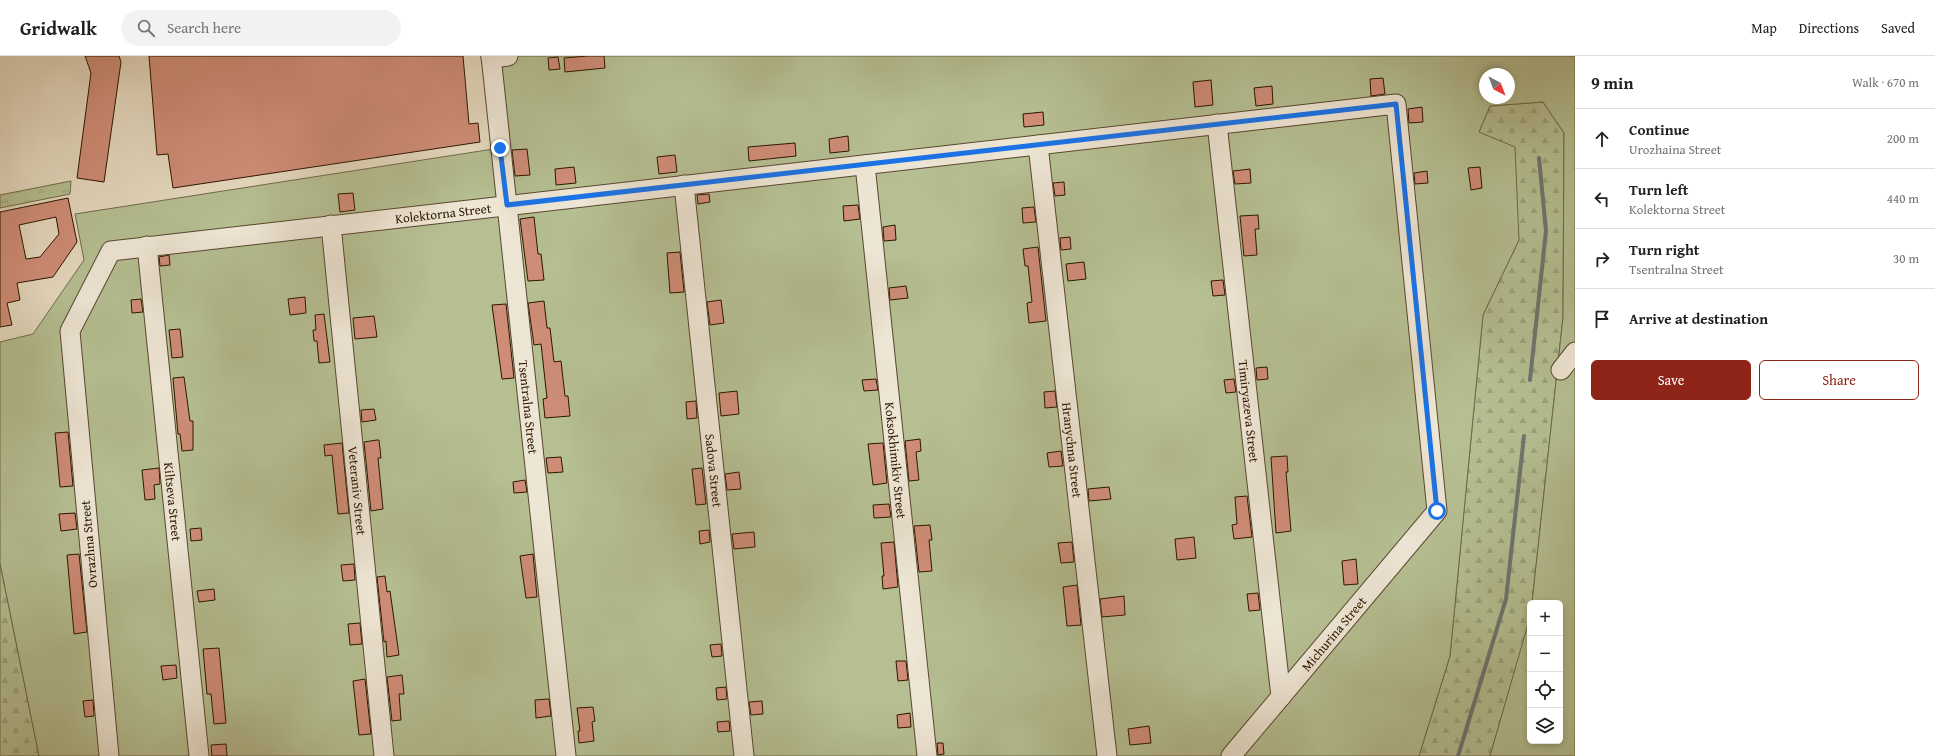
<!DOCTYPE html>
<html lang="en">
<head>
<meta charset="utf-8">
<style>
  :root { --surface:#fff; --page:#f2f2f2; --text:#202124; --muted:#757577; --line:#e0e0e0; --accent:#8f2418 }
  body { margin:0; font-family:"Gentium Book Plus",serif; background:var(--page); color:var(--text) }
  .controls { position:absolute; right:12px; bottom:12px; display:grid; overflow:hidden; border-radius:6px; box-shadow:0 2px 6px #0003 }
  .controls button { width:36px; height:36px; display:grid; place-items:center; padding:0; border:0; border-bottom:1px solid var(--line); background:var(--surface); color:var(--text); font:20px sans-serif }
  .compass { position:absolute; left:1479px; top:12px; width:36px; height:36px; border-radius:50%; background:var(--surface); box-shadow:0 2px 6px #0003; rotate:138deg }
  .stop { position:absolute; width:12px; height:12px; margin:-9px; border:3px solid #1a73e8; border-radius:50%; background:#fff }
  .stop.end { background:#1a73e8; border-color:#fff; box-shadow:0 1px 4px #0008 }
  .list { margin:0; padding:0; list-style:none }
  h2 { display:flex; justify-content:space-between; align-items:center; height:52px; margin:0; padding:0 16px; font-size:17px }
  h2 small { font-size:13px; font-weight:400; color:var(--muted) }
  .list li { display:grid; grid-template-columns:26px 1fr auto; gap:12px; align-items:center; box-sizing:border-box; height:60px; padding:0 16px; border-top:1px solid var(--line) }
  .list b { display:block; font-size:15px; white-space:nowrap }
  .list p { margin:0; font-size:13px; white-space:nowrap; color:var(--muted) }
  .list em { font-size:13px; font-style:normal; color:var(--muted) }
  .actions { display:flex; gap:8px; padding:12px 16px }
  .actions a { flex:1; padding:9px 0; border:1px solid var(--accent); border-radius:6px; text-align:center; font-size:14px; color:var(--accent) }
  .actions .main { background:var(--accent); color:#fff }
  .icon { flex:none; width:22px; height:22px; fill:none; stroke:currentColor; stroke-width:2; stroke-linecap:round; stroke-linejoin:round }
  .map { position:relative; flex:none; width:1575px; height:700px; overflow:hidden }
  header { display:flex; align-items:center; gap:24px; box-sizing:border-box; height:56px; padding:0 20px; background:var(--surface); border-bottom:1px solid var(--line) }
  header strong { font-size:19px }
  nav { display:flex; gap:22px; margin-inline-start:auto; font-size:14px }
  .search { width:280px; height:36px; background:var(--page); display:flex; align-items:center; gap:10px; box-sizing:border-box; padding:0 14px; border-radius:22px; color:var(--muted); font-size:15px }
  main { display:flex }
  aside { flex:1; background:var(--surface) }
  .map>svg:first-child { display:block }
</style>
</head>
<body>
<header>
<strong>Gridwalk</strong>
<div class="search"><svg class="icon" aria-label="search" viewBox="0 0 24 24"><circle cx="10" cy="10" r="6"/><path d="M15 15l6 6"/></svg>Search here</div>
<nav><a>Map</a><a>Directions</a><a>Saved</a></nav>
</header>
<main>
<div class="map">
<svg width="1575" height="700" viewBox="0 0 1575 700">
  <defs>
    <pattern id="grass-tufts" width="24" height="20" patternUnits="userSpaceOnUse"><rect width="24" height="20" fill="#b5bf92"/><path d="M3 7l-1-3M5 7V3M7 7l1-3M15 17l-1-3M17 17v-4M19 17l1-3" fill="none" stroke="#9ca37c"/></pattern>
    <pattern id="forest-firs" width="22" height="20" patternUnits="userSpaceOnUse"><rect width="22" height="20" fill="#b5bf92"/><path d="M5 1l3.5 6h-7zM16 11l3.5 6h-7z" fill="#9ca37c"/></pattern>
  </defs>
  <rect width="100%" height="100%" fill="#e5d9bf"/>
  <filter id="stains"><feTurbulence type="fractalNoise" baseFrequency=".005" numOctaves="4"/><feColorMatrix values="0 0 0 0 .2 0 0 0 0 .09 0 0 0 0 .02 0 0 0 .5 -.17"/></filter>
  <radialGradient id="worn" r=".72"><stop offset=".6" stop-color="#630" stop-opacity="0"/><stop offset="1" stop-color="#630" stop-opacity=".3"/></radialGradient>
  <polygon fill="url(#grass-tufts)" stroke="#706a49" points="71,125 70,138 0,152 0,139"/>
  <g fill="url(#forest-firs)" stroke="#706a49">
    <polygon points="1543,46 1564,77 1563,261 1532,547 1530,547 1530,564 1490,700 1419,700 1450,600 1483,259 1519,184 1479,76 1490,50"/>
    <polygon points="0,507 39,700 0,700"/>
  </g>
  <path fill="#b5bf92" stroke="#706a49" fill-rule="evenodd" d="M491 0H1575V700H1490L1530 561V685H1560V547H1532L1563 261 1564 77 1543 46 1490 50 1479 76 1515 91 1519 184 1483 259 1450 600 1419 700H39L0 507V286L33 278 84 204 75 158 500 92ZM1485 18H1509V42H1485Z"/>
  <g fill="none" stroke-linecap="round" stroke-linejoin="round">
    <g stroke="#6f7671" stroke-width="4">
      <polyline points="1530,324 1546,175 1539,102"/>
      <polyline points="1458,700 1506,543 1524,380"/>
    </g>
  </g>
  <g fill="#cf8d77" stroke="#2c1500" fill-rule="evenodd">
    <polygon points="85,0 119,0 121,6 104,126 77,122 91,17"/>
    <polygon points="149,0 463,0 469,68 478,67 480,86 173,132 168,98 157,99"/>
    <polygon points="588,0 604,0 605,12 565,16 564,2"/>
    <polygon points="558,1 560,13 549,14 548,2"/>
    <polygon points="1383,22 1385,38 1371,40 1370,23"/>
    <polygon points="1211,24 1213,49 1195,51 1193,26"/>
    <polygon points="1272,30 1273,48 1256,50 1254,32"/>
    <polygon points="1422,51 1423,66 1409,67 1408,53"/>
    <polygon points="1043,56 1044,69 1024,71 1023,58"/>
    <polygon points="848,80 849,95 830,97 829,83"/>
    <polygon points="795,87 796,100 749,105 748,91"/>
    <polygon points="527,93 530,119 515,120 512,94"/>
    <polygon points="675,99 677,116 659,118 657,101"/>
    <polygon points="574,111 576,127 556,129 555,113"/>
    <polygon points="1480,111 1482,132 1471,134 1468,112"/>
    <polygon points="1250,113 1251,127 1235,128 1233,115"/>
    <polygon points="1427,115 1428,127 1415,128 1414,117"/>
    <polygon points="1064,126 1065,139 1055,140 1053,127"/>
    <polygon points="353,137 355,154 340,156 338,138"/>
    <polygon points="709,138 710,146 698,148 697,139"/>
    <path d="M68 142 77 186 53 221 17 227 20 244 7 247 12 269 0 271V156ZM56 161 59 178 40 201 26 203 19 169Z"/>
    <polygon points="858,149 860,163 844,165 843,150"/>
    <polygon points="1034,151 1036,166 1023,167 1022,152"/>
    <polygon points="1258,159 1259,173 1255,173 1257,199 1244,200 1240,160"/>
    <polygon points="534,161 538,198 541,198 544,224 528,225 520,163"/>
    <polygon points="895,169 896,184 884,185 883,171"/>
    <polygon points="1070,181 1071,193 1061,194 1060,182"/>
    <polygon points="1038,191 1046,265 1029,267 1027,247 1032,246 1028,210 1025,210 1023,193"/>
    <polygon points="680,196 684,236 670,237 667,197"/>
    <polygon points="169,199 170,209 160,210 159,201"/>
    <polygon points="1084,206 1086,223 1068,225 1066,208"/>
    <polygon points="1223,224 1225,239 1213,240 1211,225"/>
    <polygon points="906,230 908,242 890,244 889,232"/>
    <polygon points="305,241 306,257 290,259 288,243"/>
    <polygon points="141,243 143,256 132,257 131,244"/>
    <polygon points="721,244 724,267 710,269 707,246"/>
    <polygon points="544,245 547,272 550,272 554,306 561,305 565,340 568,340 570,360 545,362 543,343 547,342 541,288 534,289 528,247"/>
    <polygon points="506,248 514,322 502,323 492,249"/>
    <polygon points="324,258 330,306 319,307 317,285 314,285 313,274 316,274 315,259"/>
    <polygon points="374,260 377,281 355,283 353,262"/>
    <polygon points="180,273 183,301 172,302 169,274"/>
    <polygon points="1267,311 1268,323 1257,324 1256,312"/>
    <polygon points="184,321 190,365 193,365 193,394 182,395 180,378 178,378 173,322"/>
    <polygon points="876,323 878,334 864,335 862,324"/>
    <polygon points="1234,323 1236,336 1226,337 1224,324"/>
    <polygon points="737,335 739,358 721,360 719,337"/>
    <polygon points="1055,335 1057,351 1045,352 1044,336"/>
    <polygon points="696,345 697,362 687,363 686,346"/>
    <polygon points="374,353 376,364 362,366 361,354"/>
    <polygon points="68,376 73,430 60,431 55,377"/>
    <polygon points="920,383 921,395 916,396 919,424 909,425 905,385"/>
    <polygon points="377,384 379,384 381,402 378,402 383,453 371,455 364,386"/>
    <polygon points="342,387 349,457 338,458 332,399 325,400 324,389"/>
    <polygon points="883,387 887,427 873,429 868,388"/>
    <polygon points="1061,395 1063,410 1049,411 1047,397"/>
    <polygon points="1287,400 1288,416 1286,416 1291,475 1276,477 1271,401"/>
    <polygon points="561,401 563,416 548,417 546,402"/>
    <polygon points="159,412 160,428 154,429 155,443 145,444 142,414"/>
    <polygon points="702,412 706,448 696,449 692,413"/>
    <polygon points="739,416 741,433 727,434 725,418"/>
    <polygon points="525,424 527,436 514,437 513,426"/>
    <polygon points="1109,431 1111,443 1089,445 1088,433"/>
    <polygon points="1247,440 1252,481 1234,483 1232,469 1237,468 1235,441"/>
    <polygon points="889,448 891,461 874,462 873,449"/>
    <polygon points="75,457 77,473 61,475 59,458"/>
    <polygon points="930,469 932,484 929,484 932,515 919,516 914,470"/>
    <polygon points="201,472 202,484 191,485 190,473"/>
    <polygon points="709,474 710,486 700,488 699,475"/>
    <polygon points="754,476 755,491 734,493 732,478"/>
    <polygon points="1194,481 1196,502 1177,504 1175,483"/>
    <polygon points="894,486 898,531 883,533 882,520 884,520 881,487"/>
    <polygon points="1072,486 1074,506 1061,507 1058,487"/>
    <polygon points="79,498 87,576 74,578 67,499"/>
    <polygon points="533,498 537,541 526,542 520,500"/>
    <polygon points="1356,503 1358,528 1344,529 1342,505"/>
    <polygon points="354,508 355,524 343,525 341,509"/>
    <polygon points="385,520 387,536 390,535 399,599 387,601 386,585 384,586 377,521"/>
    <polygon points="1077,529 1081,569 1067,570 1063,531"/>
    <polygon points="214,533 215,544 199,546 197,535"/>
    <polygon points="1258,537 1260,554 1249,555 1247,538"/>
    <polygon points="1124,540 1125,559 1102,561 1100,543"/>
    <polygon points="360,567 362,588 350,589 348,568"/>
    <polygon points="721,588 722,600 712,601 710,589"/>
    <polygon points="219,592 226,667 214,668 211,638 207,638 203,593"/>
    <polygon points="896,605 906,605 908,624 898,625"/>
    <polygon points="176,609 177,622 163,624 161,610"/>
    <polygon points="402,619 404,638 399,638 401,664 392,665 387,621"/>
    <polygon points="365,623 371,678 359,679 353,625"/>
    <polygon points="726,631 727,643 717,644 716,632"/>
    <polygon points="549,643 551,660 536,662 535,644"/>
    <polygon points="93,644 94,660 85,661 83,645"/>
    <polygon points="762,645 763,658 751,659 749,646"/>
    <polygon points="593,651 595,665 592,666 594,685 579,687 578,675 580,675 577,652"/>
    <polygon points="910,657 911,671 898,672 897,659"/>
    <polygon points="729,665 730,675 718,676 717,666"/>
    <polygon points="1149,670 1151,687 1130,689 1128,673"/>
    <polygon points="937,687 943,687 944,698 938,699"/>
    <polygon points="226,688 227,700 212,700 211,689"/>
  </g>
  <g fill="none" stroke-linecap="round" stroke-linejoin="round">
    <defs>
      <g id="minor">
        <path id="s1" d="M491 0 566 700"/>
        <polyline points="491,2 508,0"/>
        <path id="s2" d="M1217 68 1281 641"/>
        <path id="s3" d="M1038 89 1107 700"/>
        <path id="s4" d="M865 109 927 700"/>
        <path id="s5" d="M684 129 744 700"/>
        <path id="s6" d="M331 169 384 700"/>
        <path id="s7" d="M147 190 199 700"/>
        <polyline points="1561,314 1575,296"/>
        <path id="s8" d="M109 700 70 275 111 195 1396 48 1437 455 1231 700"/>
      </g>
    </defs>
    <use href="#minor" stroke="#5a4630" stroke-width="21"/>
    <use href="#minor" stroke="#eee6d5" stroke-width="19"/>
  </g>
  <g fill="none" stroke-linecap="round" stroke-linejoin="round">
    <polyline stroke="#1a73e8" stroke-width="5" points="500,92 507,149 1396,48 1437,455"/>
  </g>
  <g text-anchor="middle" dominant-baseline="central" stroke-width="4" stroke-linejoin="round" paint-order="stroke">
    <g font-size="13" fill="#2c1500" stroke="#eee6d5">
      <text stroke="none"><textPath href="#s8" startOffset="851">Kolektorna Street</textPath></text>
      <text stroke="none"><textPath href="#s1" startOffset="353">Tsentralna Street</textPath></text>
      <text stroke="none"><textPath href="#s2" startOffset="289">Timiryazeva Street</textPath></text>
      <text stroke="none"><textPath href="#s3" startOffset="307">Hranychna Street</textPath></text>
      <text stroke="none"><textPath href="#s4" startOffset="297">Koksokhimikiv Street</textPath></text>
      <text stroke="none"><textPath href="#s5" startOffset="287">Sadova Street</textPath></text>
      <text stroke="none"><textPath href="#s6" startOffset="267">Veteraniv Street</textPath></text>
      <text stroke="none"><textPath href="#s7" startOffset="257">Kiltseva Street</textPath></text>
      <text transform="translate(89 488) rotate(-95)">Ovrazhna Street</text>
      <text transform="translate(1334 578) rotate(-50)">Michurina Street</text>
    </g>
  </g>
  <rect width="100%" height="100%" filter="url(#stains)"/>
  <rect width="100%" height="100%" fill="url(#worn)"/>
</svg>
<div class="controls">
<button>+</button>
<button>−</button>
<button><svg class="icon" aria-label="locate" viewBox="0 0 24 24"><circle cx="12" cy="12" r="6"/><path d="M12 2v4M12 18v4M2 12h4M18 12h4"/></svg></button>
<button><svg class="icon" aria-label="layers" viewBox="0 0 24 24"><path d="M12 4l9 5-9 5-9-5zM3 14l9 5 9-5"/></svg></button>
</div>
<svg class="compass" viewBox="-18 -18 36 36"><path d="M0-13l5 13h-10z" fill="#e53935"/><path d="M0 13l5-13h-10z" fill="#757577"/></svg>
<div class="stop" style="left:1437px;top:455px"></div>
<div class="stop end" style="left:500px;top:92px"></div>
</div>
<aside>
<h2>9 min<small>Walk · 670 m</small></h2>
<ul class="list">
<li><svg class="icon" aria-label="ahead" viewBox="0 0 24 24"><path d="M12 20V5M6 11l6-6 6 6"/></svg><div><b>Continue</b><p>Urozhaina Street</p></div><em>200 m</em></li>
<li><svg class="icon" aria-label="left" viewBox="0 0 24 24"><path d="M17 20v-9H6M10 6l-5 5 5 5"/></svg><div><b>Turn left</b><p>Kolektorna Street</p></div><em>440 m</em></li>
<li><svg class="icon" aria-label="right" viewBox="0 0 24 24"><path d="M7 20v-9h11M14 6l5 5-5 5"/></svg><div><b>Turn right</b><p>Tsentralna Street</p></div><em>30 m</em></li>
<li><svg class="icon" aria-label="arrive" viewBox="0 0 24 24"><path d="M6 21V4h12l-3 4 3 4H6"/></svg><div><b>Arrive at destination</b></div></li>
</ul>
<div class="actions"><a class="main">Save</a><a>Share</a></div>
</aside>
</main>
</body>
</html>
